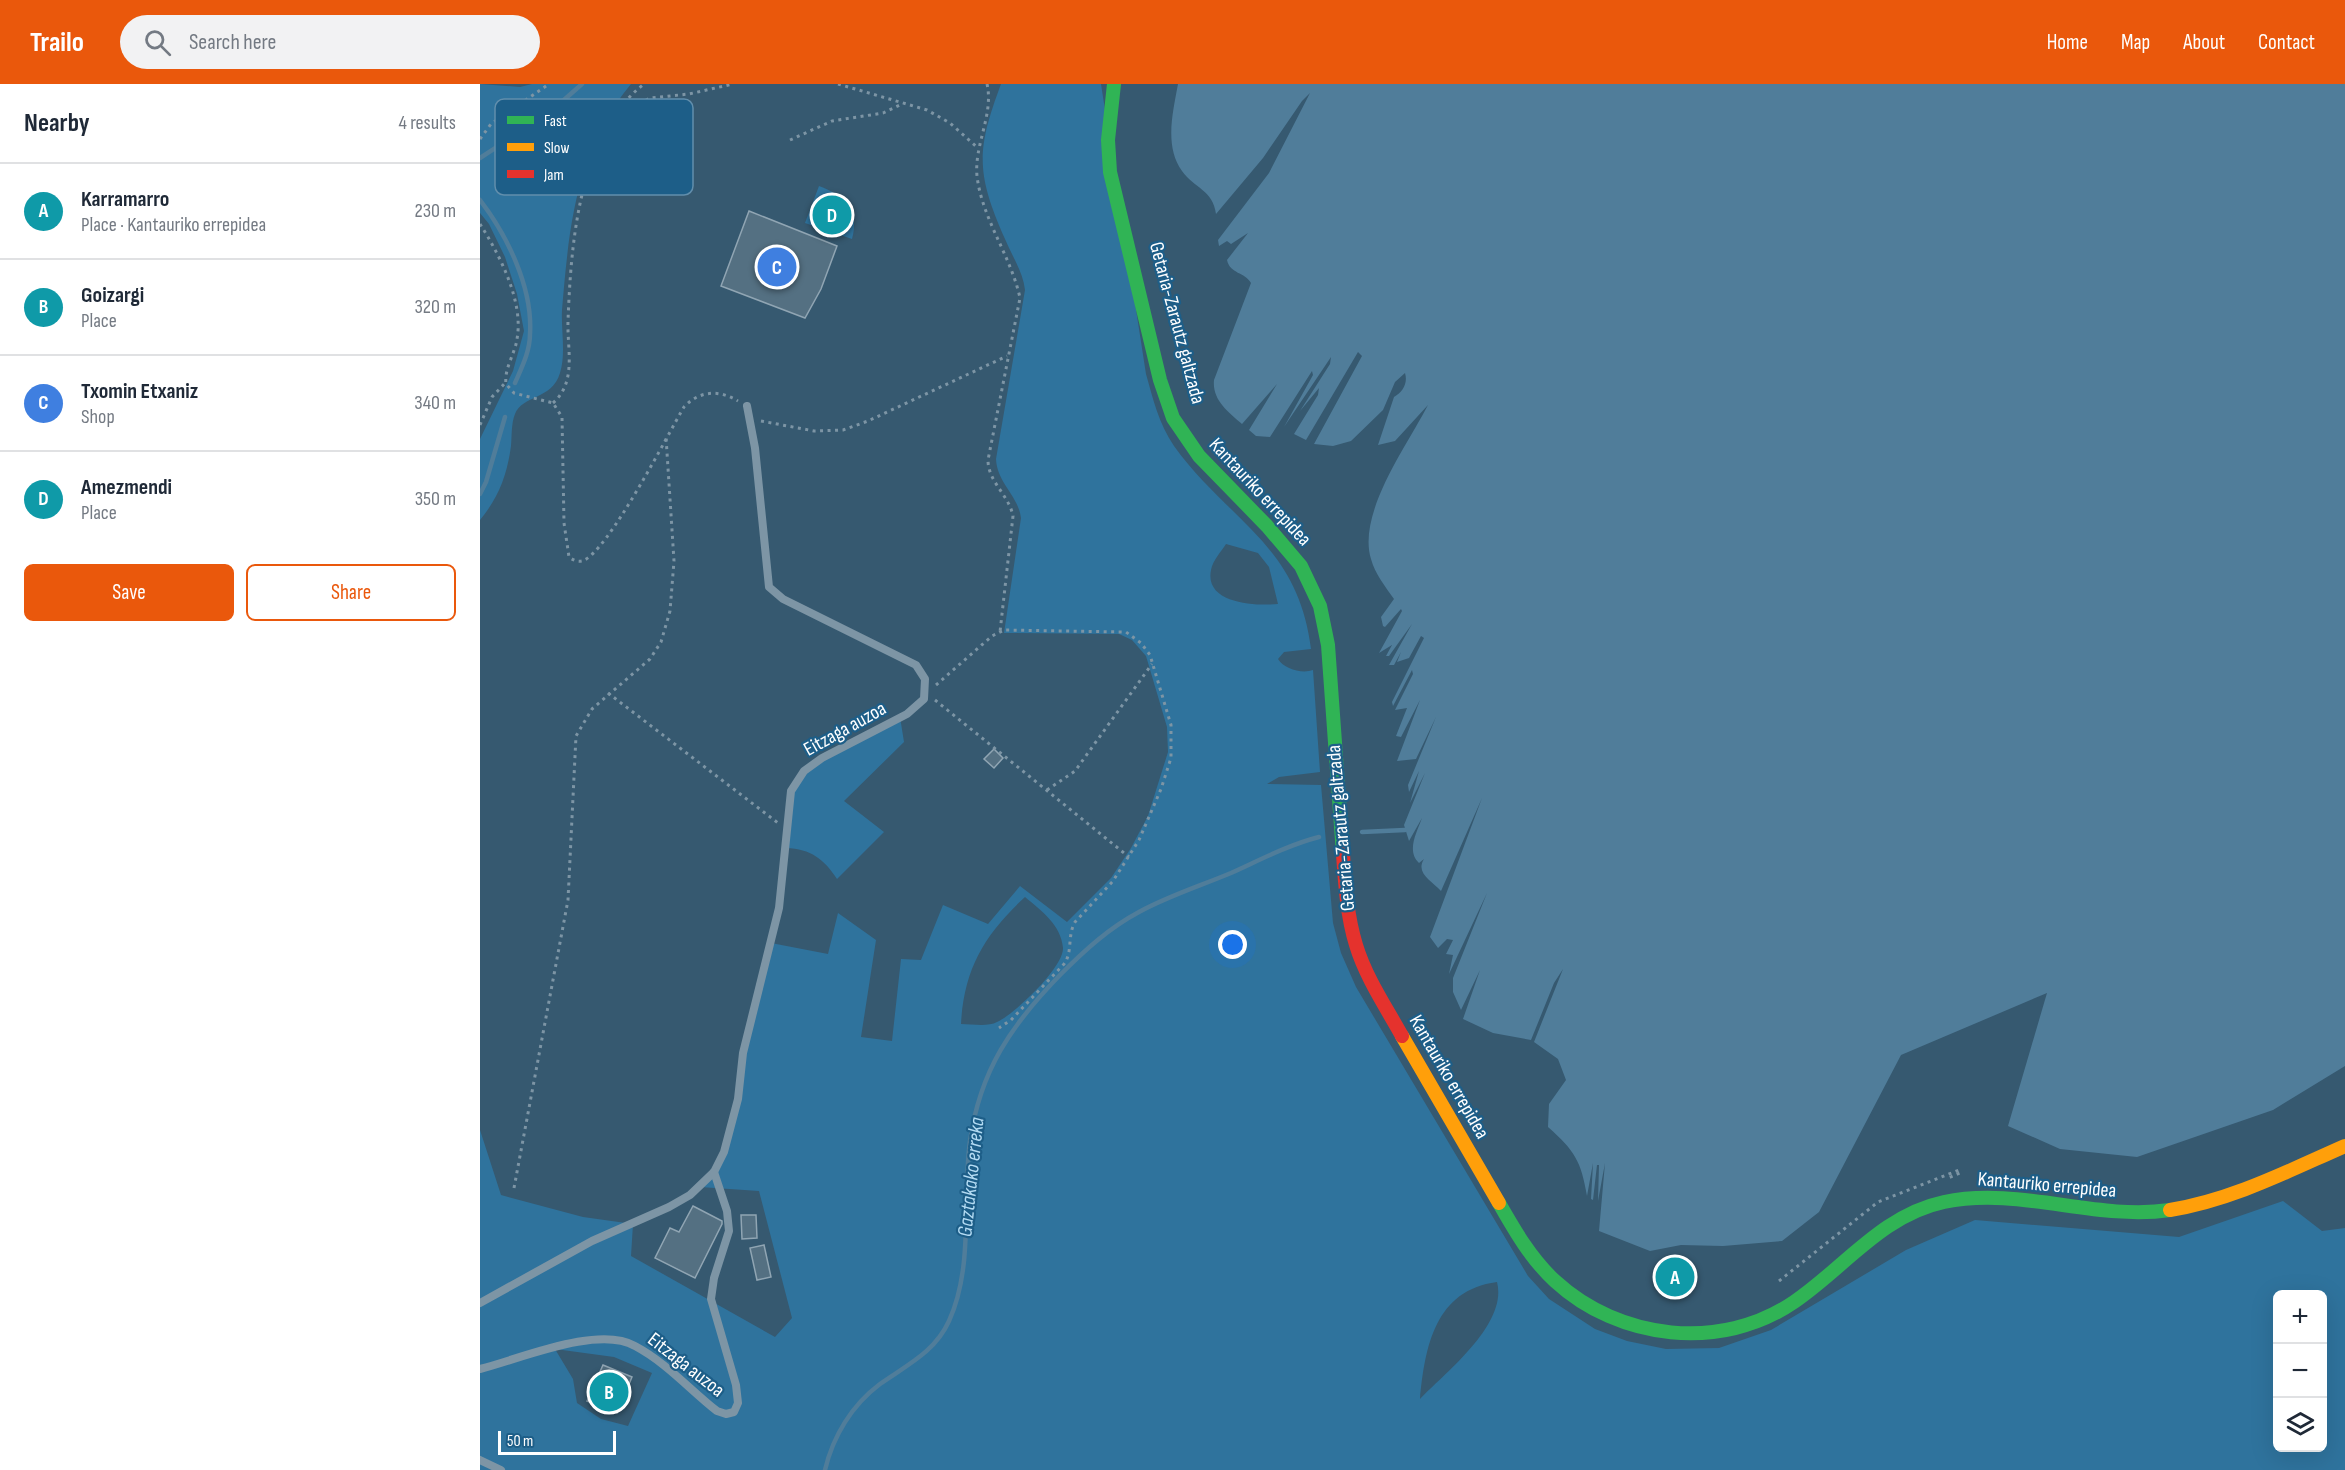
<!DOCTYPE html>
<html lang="en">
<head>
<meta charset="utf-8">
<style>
  :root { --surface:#fff; --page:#f2f2f3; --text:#1f2937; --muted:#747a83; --line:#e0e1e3; --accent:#ea580c }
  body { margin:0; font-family:"Sofia Sans Condensed",sans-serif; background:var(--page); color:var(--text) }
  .controls { position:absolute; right:18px; bottom:18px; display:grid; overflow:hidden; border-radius:9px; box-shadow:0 6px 24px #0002 }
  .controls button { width:54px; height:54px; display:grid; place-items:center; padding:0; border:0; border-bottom:2px solid var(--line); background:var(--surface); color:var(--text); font:30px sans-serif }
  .scale { position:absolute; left:18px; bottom:15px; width:118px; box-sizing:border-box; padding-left:6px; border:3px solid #fff; border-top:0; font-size:16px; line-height:21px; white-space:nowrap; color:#fff; -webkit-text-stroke:4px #1d5e88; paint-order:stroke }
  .you { position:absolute; left:753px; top:861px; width:21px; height:21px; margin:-15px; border:4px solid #fff; border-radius:50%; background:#1a73e8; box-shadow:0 0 0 9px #1a73e833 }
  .badge { display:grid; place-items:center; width:39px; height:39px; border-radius:50%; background:var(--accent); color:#fff; font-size:20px; font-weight:700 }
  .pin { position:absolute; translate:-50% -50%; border:3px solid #fff; box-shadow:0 2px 6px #0006 }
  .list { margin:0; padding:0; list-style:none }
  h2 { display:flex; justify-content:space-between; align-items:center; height:78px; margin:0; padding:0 24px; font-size:26px }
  h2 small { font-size:20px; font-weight:400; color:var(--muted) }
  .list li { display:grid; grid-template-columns:39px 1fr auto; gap:18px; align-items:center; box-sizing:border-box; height:96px; padding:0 24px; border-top:2px solid var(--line) }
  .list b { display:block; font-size:22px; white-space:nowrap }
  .list p { margin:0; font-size:20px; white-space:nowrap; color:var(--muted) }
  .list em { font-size:20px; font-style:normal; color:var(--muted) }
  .actions { display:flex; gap:12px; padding:18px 24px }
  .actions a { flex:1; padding:14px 0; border:2px solid var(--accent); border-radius:9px; text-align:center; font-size:21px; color:var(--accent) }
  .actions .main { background:var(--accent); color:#fff }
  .icon { flex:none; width:33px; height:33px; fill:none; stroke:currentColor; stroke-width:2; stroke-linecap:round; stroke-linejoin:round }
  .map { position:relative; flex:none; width:1865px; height:1386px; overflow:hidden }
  header { display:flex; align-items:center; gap:36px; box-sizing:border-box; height:84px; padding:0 30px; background:var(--accent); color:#fff }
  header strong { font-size:28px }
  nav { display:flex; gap:33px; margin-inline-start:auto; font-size:21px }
  .search { width:420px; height:54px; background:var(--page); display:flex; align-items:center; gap:15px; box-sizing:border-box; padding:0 21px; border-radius:33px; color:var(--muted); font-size:22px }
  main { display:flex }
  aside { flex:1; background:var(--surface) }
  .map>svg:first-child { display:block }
</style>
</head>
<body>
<header>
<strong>Trailo</strong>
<div class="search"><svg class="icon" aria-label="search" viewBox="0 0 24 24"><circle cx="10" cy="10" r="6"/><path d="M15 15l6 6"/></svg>Search here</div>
<nav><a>Home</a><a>Map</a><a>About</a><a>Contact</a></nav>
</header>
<main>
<aside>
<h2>Nearby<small>4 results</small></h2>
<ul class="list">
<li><span class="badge" style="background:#0f9aa8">A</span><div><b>Karramarro</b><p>Place · Kantauriko errepidea</p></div><em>230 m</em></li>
<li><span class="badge" style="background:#0f9aa8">B</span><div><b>Goizargi</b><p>Place</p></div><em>320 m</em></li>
<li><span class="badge" style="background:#3f7fe0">C</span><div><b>Txomin Etxaniz</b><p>Shop</p></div><em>340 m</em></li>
<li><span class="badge" style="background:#0f9aa8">D</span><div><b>Amezmendi</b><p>Place</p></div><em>350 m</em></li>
</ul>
<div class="actions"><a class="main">Save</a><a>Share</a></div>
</aside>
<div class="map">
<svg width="1865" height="1386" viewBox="0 0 1865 1386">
  <rect width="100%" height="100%" fill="#365970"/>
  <g fill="#2f739d" fill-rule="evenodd">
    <path d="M0 0 40 3 52 0H151C96 66 89 143 82 226 81 246 86 270 80 289 72 316 42 311 35 330 31 340 32 352 31 362 27 391 19 413 0 436V355L33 287 44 247 37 210 25 173 9 140 0 129Z"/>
    <path d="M521 0H621L666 290C673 315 679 340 694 362 749 438 818 460 831 565L804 568 798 575C804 585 822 590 833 586L840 688 799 693 787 700 841 701 853 839 861 869 876 903 1048 1192 1069 1215 1115 1245 1147 1257 1186 1265 1239 1264 1291 1246 1426 1166 1495 1136 1699 1153 1803 1117 1842 1147 1865 1144V1386H0V1046L21 1111 103 1133 153 1140 151 1172 295 1253 312 1234 279 1107 220 1103C252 1075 254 1015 262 975 270 936 281 898 291 859L348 870 358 829 396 856 381 953 412 957 421 875 441 876 463 821 508 840 540 802 587 838 631 794 651 764 668 732 688 668 687 643 666 572 652 556 639 550 524 549 541 434C538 411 517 399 516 375L545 206C543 188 532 172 525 155 496 89 496 67 521 0ZM746 460 778 469 789 483 798 520C777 522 724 520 731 486 733 476 741 468 746 460ZM545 813C562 827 581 841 583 864 584 883 535 930 517 938 508 943 492 940 481 940 484 884 505 850 545 813ZM1017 1198C1028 1240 966 1288 940 1315 945 1263 955 1206 1017 1198ZM1798 1210H1842V1364H1798ZM75 1265 134 1273 172 1289 148 1342 121 1335 97 1319 93 1295Z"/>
    <path d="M339 102C364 111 380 126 372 155L325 139Z"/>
    <path d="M420 633 424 658 364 717 404 748 357 795C344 775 331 765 306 764L308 718 324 687Z"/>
  </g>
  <path fill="#507d9a" d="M698 0H1865V982L1793 1026 1657 1073 1580 1065 1528 1042 1567 909 1421 971 1339 1128 1302 1157 1243 1162 1201 1161 1170 1167 1119 1147 1125 1079 1118 1117 1119 1081H1117L1113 1116 1111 1115 1113 1079 1107 1112C1101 1077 1095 1067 1068 1043L1069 1020 1086 996 1078 975 1054 958 1083 885 1074 899 1051 956 1013 949 983 935 1000 886 981 926 973 908V894L1007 809 969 890 973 871 966 870 973 856 967 855 958 864 950 853 1002 714 961 807C952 797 935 789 944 775L939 779C926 767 937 748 942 734L929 757 924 741 945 689 930 719 939 687 929 708 928 701 956 633 936 675 917 677 940 616 921 653 916 652 927 624 915 626 933 590 932 586 913 622 912 618 944 554 941 552 929 574 917 578 921 568 914 581H909L932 540 909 572H906L912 561 899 569 922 527 921 525 905 543 903 542 901 533 914 515C905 502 895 490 891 475 877 429 927 362 948 321L915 357 898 361 914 313C923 308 928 299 925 289L915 298 903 326 871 357 853 362 834 360 882 272 878 268 826 356 814 350 838 311 839 304 820 327 850 280 851 273 804 343 833 291 832 287 790 353 776 352 769 346 797 300 762 340C748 328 732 316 734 296L771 199C765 188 750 190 747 176L768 149 751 160 747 157 739 162 738 156 789 89 830 9 822 17 783 74 736 130C733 106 714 104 702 87 684 62 693 28 698 0Z"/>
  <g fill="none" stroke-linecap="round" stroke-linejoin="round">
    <g stroke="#507d9a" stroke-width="4.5">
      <polyline points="0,74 69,29 102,0"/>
      <path d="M0 116C27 151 53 204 50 250 50 267 42 283 35 299"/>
      <polyline points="0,410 6,398 25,333"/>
      <polyline points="882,748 925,746"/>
      <path d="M345 1386C353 1352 372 1321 400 1300 427 1281 455 1268 469 1237 494 1182 482 1116 490 1057 500 986 532 940 581 890 605 866 629 844 659 828 688 812 720 802 751 789 780 776 808 761 839 753"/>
    </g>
  </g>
  <g fill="#547082" stroke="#90a5b3" stroke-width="1.5">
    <polygon points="269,127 357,162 341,205 325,234 241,202"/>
    <polygon points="514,665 523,674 514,684 504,675"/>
    <polygon points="213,1122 242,1137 242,1140 215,1194 175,1174 190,1144 199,1148"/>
    <polygon points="261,1131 276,1131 277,1154 262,1155"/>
    <polygon points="284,1161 291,1193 277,1196 270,1164"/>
    <polygon points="123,1281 152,1293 137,1329 107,1317"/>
  </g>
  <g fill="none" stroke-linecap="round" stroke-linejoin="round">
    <g stroke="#7d95a5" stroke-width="3" stroke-dasharray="3 4.5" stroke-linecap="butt">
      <polyline points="358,0 447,26 470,39 498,64"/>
      <path d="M507 0C514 30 494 61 497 92 502 135 531 172 540 214L508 376C508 398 529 411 533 432L520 548"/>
      <polyline points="126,50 152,24 170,14 209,10 253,0"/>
      <polyline points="0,55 11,40 69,0"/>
      <polyline points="310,56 352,37 403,29 422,20"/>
      <path d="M0 140C19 170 44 217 37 255 35 270 24 284 26 300L34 309 73 319 82 333 84 439 89 473C93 476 97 478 102 477 127 470 188 350 204 323 219 307 238 305 258 317"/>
      <path d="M73 319C97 298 87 265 88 237 91 161 98 51 164 0"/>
      <polyline points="281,337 334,347 363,346 388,337 527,272"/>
      <polyline points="0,341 12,313 26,298"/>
      <path d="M456 601 512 552 524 546 646 548 661 559 670 571 691 641V674L681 705 659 756 633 797 595 838C587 852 593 868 584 880L531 936 519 944"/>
      <polyline points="128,609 298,739"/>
      <polyline points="455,616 649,773"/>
      <polyline points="567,706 595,687 672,580"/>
      <polyline points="34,1104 88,816 96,652 112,625 170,575 181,558 190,527 194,477 186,353"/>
      <polyline points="1299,1197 1398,1118 1479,1086 1480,1089 1466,1095"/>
    </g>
    <g stroke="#7d95a5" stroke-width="8">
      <polyline points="0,1219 112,1157 189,1123 210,1111 234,1088 244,1068 258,1015 263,969 299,824 311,707 324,687 342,674 427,630 444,615 445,595 436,581 303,515 289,503 275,364 267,322"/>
      <path d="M0 1285C40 1275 118 1241 155 1262 187 1279 210 1306 237 1327L246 1330 254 1328 258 1319 256 1301 231 1215 234 1194 249 1147 247 1127 234 1088"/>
      <polyline points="0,1376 21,1386"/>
    </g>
    <g stroke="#30b455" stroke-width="14">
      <polyline points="634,0 628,56 630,88 680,296 693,334 719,372 787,442 821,482 840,522 848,561 863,770"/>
      <path d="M1019 1119C1035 1147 1051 1175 1075 1197 1139 1256 1241 1268 1314 1218 1364 1184 1402 1131 1464 1118 1539 1102 1615 1137 1690 1126"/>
    </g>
    <g stroke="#ff9f0a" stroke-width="14">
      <polyline points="922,952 1019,1119"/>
      <path d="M1690 1126C1752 1116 1808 1087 1865 1062"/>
    </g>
    <path stroke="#e5322d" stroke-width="14" d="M863 770C865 800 867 832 876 861 886 894 906 923 922 952"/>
  </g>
  <g text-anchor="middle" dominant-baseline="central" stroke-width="4.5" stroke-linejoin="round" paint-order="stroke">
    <g font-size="20" fill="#fff" stroke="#1d5e88">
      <text transform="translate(697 239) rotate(75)">Getaria-Zarautz galtzada</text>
      <text transform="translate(780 408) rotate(47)">Kantauriko errepidea</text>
      <text transform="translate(365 645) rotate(-29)">Eitzaga auzoa</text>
      <text transform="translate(861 744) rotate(-95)">Getaria-Zarautz galtzada</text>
      <text transform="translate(969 993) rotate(60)">Kantauriko errepidea</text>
      <text transform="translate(1567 1101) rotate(5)">Kantauriko errepidea</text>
      <text transform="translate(206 1281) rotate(38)">Eitzaga auzoa</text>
    </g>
    <g font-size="21" font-style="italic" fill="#b3dbf3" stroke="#1d5e88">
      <text transform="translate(491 1093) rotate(-84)">Gaztakako erreka</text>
    </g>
  </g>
  <rect x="15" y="15" width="198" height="96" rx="9" fill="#1d5e88" stroke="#618eac" stroke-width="1.5"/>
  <rect x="27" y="32" width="27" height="8" fill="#30b455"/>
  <rect x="27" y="59" width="27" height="8" fill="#ff9f0a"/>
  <rect x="27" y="86" width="27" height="8" fill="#e5322d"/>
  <g font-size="16" fill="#fff">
    <text x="64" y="42">Fast</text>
    <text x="64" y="69">Slow</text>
    <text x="64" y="96">Jam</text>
  </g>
</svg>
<div class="controls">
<button>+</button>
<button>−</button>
<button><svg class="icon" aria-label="layers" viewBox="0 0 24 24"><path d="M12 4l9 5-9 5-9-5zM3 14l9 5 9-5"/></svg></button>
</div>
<div class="scale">50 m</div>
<div class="you"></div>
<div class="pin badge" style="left:1195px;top:1193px;background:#0f9aa8">A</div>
<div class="pin badge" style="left:129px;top:1308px;background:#0f9aa8">B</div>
<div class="pin badge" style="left:297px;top:183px;background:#3f7fe0">C</div>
<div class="pin badge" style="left:352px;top:131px;background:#0f9aa8">D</div>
</div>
</main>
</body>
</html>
